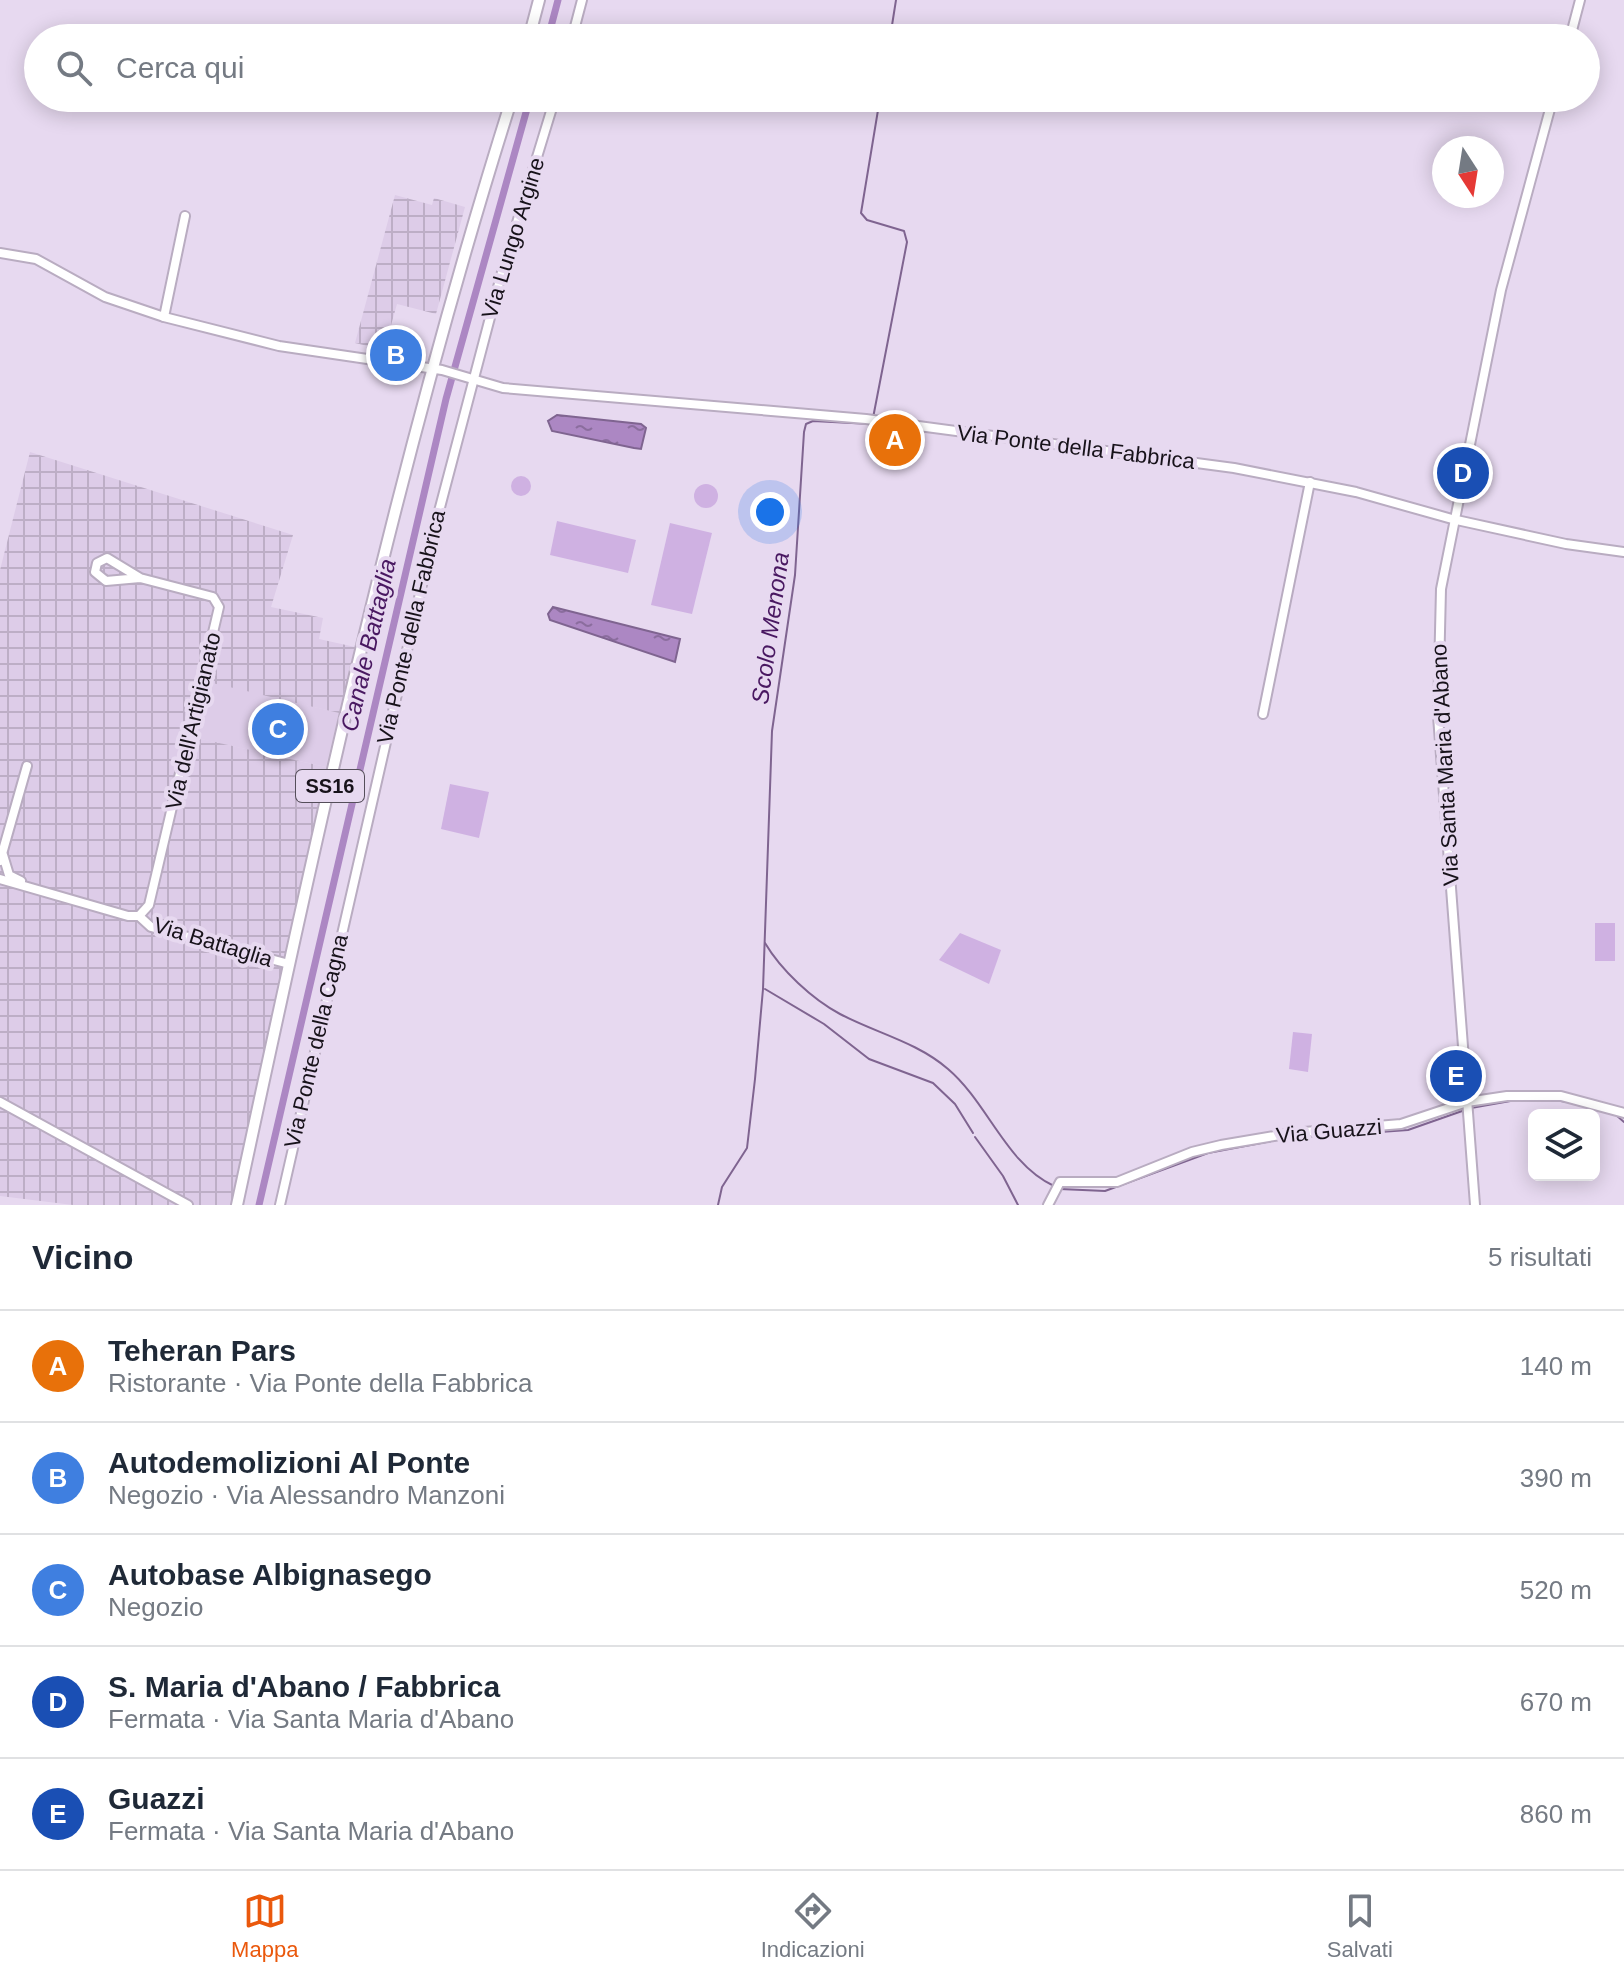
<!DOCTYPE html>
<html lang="it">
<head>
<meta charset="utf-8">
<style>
  :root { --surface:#fff; --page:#f6f6f7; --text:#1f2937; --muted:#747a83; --line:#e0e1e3; --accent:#ea580c }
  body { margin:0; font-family:Arial,sans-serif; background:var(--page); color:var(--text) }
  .controls { position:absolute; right:24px; bottom:24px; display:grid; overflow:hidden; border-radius:12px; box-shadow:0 4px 20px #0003 }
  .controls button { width:72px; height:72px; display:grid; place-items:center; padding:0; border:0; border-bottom:2px solid var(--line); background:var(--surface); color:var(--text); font:40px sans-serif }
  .compass { position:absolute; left:1432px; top:136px; width:72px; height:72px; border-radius:50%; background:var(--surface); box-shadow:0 4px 20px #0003; rotate:168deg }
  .you { position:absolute; left:770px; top:512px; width:28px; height:28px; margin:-20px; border:6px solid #fff; border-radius:50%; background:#1a73e8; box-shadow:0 0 0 12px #1a73e833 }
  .badge { display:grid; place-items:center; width:52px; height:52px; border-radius:50%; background:var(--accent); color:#fff; font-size:26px; font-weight:700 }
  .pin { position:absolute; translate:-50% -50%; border:4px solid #fff; box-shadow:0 2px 8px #0006 }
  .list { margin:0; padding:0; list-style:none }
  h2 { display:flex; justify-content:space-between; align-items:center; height:104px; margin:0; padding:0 32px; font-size:34px }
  h2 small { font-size:26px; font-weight:400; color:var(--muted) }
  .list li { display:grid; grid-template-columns:52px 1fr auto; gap:24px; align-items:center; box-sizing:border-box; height:112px; padding:0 32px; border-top:2px solid var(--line) }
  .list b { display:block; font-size:30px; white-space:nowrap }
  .list p { margin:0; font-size:26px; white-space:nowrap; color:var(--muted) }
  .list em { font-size:26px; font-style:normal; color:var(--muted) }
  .icon { flex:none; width:44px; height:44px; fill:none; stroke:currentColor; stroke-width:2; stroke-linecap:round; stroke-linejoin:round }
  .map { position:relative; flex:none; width:1624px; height:1205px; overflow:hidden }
  .search { position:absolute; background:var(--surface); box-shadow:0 4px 20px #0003; left:24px; right:24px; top:24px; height:88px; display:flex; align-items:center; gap:20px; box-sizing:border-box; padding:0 28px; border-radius:44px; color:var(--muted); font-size:30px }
  .sheet { height:664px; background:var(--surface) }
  nav { display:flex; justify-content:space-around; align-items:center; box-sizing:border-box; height:112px; border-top:2px solid var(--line); background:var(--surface); font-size:22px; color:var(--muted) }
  nav a { display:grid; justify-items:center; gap:4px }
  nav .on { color:var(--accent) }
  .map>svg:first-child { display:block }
</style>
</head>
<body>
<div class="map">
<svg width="1624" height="1205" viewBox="0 0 1624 1205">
  <defs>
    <pattern id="industrial-grid" width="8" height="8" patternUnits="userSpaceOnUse" patternTransform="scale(2)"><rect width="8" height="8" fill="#ddcce8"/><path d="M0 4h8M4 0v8" fill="none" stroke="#bdaec6"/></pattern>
    <pattern id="water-ripples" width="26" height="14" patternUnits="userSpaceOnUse" patternTransform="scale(2)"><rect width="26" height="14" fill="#ac87c3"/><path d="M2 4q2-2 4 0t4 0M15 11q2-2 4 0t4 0" fill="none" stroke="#8b6d9e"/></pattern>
  </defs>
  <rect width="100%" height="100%" fill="#e7d9f0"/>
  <polygon fill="#ddcce8" points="208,681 339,713 326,767 196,738"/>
  <g fill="url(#industrial-grid)">
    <polygon points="395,195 432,205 434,198 465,207 436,314 397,304 384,350 355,343"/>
    <polygon points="30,452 293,535 271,607 323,618 319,639 355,647 339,713 208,682 197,738 326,767 231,1205 73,1205 0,1196 0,570"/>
  </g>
  <g fill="#cfb1e2">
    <circle cx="521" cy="486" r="10"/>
    <circle cx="706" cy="496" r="12"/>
    <polygon points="557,521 636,540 628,573 550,555"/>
    <polygon points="670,523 712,533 692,614 651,605"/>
    <polygon points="450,784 489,792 479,838 441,829"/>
    <rect x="1595" y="923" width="20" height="38"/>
    <polygon points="960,933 1001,950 989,984 939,960"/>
    <polygon points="1293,1032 1312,1034 1308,1072 1289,1069"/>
  </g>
  <g fill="url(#water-ripples)" stroke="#7f6490" stroke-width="2">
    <polygon points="557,415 641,424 646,428 641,449 634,448 552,431 548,421"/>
    <polygon points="553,607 680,639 675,662 550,620 548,614"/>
  </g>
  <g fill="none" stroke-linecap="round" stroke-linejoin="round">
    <g stroke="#7f6490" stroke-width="2">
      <polyline points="890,38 896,0"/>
      <polyline points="873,418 907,242 904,231 867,220 861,213 880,98"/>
      <path d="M765 943C781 970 812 999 840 1014 876 1033 917 1042 948 1069 988 1103 1006 1164 1054 1186"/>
      <polyline points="765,989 824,1024 869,1059 933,1083 955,1104 973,1133"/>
      <polyline points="1554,1100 1568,1102"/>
      <polyline points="1471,1108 1516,1100"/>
      <polyline points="1616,1115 1624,1122"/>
      <polyline points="975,1137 1003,1176 1018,1205"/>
      <polyline points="1060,1189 1105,1191 1208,1153 1282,1139 1408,1130 1465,1110"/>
      <polyline points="718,1205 722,1187 747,1148 755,1079 763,989 772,731 795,575 804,432 806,424 813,421 871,424"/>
    </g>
    <g stroke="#ac87c3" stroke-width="7">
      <polyline points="548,38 558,0"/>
      <polyline points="259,1205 446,399 530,98"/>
    </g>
    <defs>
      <g id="minor">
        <polyline points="572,38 582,0"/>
        <polyline points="1570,38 1580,0"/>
        <polyline points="0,253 36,259 105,297 164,317 279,346 442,370 503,388 866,419 1234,468 1356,492 1452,519 1566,544 1624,552"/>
        <polyline points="164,317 185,216"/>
        <polyline points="1263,714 1310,482"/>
        <polyline points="3,855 9,875 21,881"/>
        <polyline points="0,861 27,766"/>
        <polyline points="0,879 128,916 139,916"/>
        <polyline points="139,916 149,905 219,607 213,597 140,578 107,558 97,563 95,572 106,581 140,578"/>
        <polyline points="139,916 151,927 289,964"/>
        <polyline points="0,1102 188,1205"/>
        <polyline points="280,1205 438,515 502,272 555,98"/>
        <polyline points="1048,1205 1060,1182 1117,1182 1192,1152 1221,1145 1292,1133 1401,1124 1467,1102 1507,1096 1561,1096 1624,1113"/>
        <polyline points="1475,1205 1438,716 1441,589 1501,290 1553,98"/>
      </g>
      <g id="major">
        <polyline points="529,38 539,0"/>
        <path d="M237 1205C317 833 397 461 512 98"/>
      </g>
    </defs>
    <use href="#minor" stroke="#b9acc1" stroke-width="12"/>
    <use href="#major" stroke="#b9acc1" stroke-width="14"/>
    <use href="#minor" stroke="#fff" stroke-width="8"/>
    <use href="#major" stroke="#fff" stroke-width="10"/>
  </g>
  <g text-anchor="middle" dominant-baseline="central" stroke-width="8" stroke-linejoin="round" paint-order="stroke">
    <rect fill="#e7d9f0" stroke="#554e5a" stroke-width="2" x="296" y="770" width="68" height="32" rx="6"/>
    <g font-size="20" font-weight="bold" fill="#17121a">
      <text x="330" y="786">SS16</text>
    </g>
    <g font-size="22" fill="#17121a" stroke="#e7d9f0">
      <text transform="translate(513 238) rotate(-73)">Via Lungo Argine</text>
      <text transform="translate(1076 447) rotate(7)">Via Ponte della Fabbrica</text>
      <text transform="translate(411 627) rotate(-77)">Via Ponte della Fabbrica</text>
      <text transform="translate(193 721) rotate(-77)">Via dell'Artigianato</text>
      <text transform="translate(1445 765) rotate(-93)">Via Santa Maria d'Abano</text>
      <text transform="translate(213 942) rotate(17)">Via Battaglia</text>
      <text transform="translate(316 1041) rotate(-77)">Via Ponte della Cagna</text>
      <text transform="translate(1329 1131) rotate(-5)">Via Guazzi</text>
    </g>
    <g font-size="24" font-style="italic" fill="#491861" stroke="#e7d9f0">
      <text transform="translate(770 628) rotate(-82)">Scolo Menona</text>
      <text transform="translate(368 645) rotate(-77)">Canale Battaglia</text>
    </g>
  </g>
</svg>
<div class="controls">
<button><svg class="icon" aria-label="layers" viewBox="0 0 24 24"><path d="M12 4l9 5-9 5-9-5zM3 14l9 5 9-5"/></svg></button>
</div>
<svg class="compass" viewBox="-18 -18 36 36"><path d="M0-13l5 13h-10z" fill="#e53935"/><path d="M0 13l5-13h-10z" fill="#747a83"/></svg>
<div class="you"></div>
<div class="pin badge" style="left:895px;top:440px;background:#e8710a">A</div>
<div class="pin badge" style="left:396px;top:355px;background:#3f7fe0">B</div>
<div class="pin badge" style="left:278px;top:729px;background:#3f7fe0">C</div>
<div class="pin badge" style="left:1463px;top:473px;background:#1a4fb4">D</div>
<div class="pin badge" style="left:1456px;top:1076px;background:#1a4fb4">E</div>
<div class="search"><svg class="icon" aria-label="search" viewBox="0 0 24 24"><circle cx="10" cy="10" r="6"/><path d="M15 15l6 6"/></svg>Cerca qui</div>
</div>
<section class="sheet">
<h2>Vicino<small>5 risultati</small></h2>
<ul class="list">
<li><span class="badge" style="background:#e8710a">A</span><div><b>Teheran Pars</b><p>Ristorante · Via Ponte della Fabbrica</p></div><em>140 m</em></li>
<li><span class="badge" style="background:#3f7fe0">B</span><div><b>Autodemolizioni Al Ponte</b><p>Negozio · Via Alessandro Manzoni</p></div><em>390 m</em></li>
<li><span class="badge" style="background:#3f7fe0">C</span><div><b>Autobase Albignasego</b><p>Negozio</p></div><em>520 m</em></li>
<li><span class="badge" style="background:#1a4fb4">D</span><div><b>S. Maria d'Abano / Fabbrica</b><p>Fermata · Via Santa Maria d'Abano</p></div><em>670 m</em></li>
<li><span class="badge" style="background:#1a4fb4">E</span><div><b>Guazzi</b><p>Fermata · Via Santa Maria d'Abano</p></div><em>860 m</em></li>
</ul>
</section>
<nav>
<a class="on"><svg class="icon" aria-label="map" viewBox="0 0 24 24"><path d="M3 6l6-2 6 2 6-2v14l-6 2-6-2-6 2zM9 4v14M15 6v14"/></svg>Mappa</a>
<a><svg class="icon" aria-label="directions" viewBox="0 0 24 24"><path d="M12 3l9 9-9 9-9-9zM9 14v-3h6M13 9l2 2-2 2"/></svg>Indicazioni</a>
<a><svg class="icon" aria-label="saved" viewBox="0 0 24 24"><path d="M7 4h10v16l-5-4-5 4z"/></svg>Salvati</a>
</nav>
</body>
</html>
